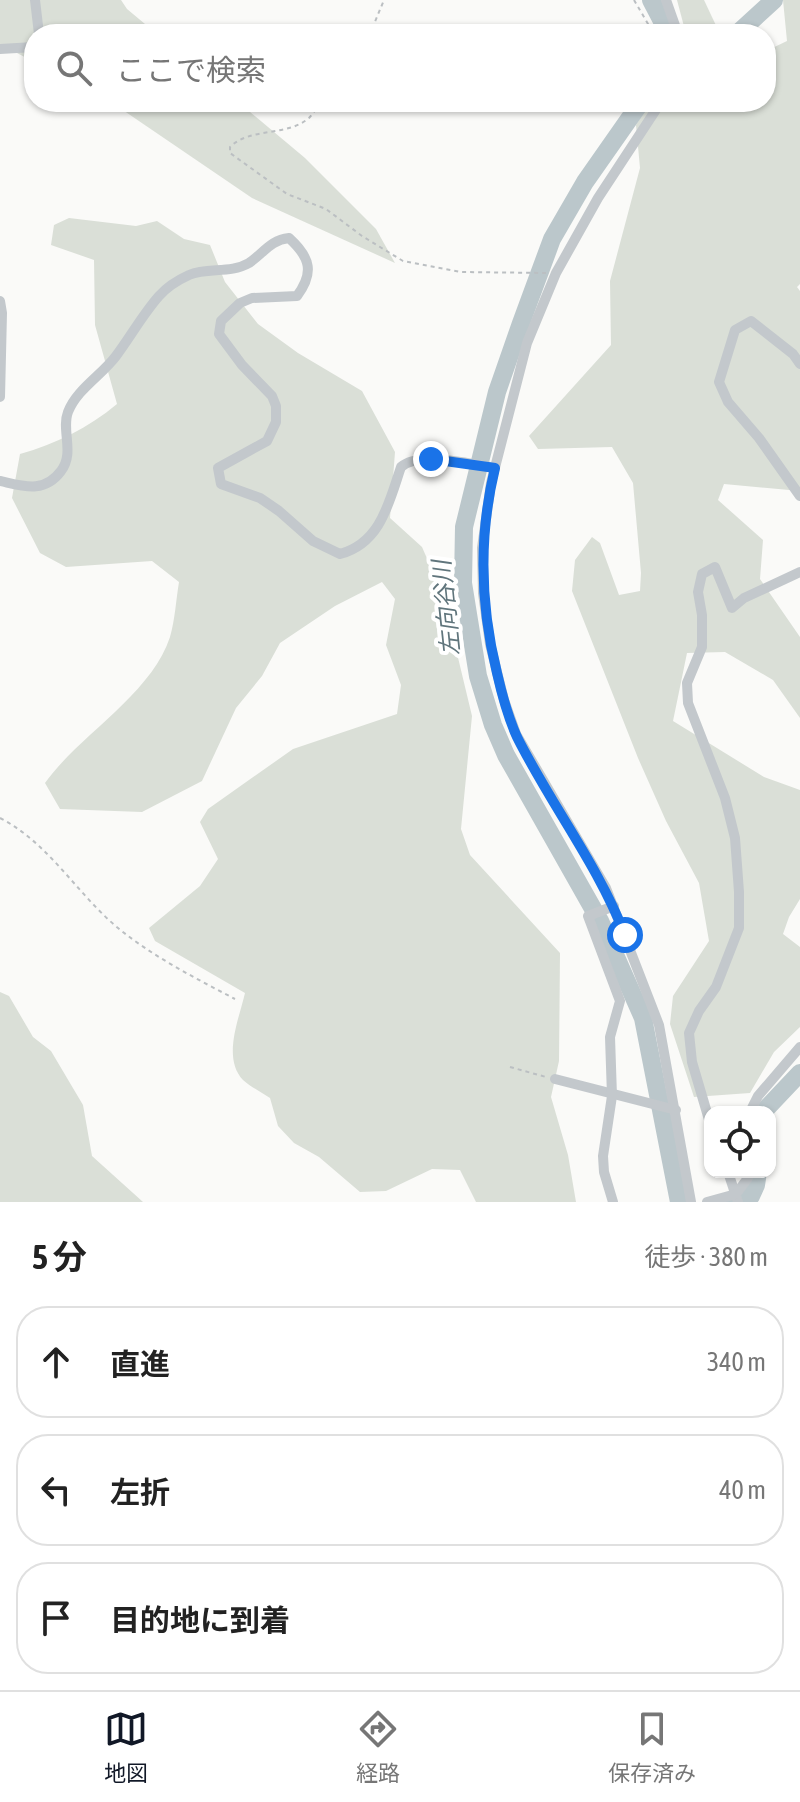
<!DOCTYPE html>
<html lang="ja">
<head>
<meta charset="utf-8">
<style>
  :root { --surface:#fff; --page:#f6f6f6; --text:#222; --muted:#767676; --line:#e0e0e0; --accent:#111827 }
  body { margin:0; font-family:"Asap Condensed","Noto Sans JP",sans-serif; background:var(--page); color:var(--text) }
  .controls { position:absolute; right:24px; bottom:24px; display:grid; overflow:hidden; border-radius:16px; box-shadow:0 2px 6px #0004 }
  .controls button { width:72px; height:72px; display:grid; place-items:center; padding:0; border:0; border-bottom:2px solid var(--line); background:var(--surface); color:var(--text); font:40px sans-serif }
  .stop { position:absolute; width:24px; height:24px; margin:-18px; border:6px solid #1a73e8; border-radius:50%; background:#fff }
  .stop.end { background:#1a73e8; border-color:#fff; box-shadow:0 2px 8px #0008 }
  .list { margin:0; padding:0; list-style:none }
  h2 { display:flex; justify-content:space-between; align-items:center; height:104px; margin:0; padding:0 32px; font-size:34px }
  h2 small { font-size:26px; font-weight:400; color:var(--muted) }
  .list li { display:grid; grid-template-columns:52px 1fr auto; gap:24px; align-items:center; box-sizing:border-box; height:112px; margin:0 16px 16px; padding:0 16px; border:2px solid var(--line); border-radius:32px }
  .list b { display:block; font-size:30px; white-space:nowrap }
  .list em { font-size:26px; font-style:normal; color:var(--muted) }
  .icon { flex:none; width:44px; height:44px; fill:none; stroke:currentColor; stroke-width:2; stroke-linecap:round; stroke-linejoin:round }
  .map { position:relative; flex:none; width:800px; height:1202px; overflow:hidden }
  .search { position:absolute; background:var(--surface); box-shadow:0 2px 6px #0004; left:24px; right:24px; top:24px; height:88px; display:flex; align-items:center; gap:20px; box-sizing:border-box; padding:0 28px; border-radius:32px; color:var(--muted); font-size:30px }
  .sheet { height:488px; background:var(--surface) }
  nav { display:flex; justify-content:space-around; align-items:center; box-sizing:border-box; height:112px; border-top:2px solid var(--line); background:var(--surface); font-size:22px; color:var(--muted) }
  nav a { display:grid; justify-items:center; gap:4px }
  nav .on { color:var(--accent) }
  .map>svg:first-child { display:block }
</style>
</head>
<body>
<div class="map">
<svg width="800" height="1202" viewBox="0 0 800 1202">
  <rect width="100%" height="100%" fill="#fafaf8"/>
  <g fill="#dadfd7">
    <polygon points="0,0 121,0 127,9 157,34 34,34 34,62 0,44"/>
    <polygon points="677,0 704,0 720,34 686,34"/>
    <polygon points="783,0 800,0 800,284 797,287 800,291 800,491 724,484 718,500 763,540 760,579 800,637 800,718 773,680 725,652 687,653 673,721 764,777 800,790 800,899 789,917 783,934 800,947 800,1027 774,1052 750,1093 694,1097 670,1024 673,996 709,941 699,883 666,821 638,758 572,591 575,560 592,537 600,543 619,595 640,591 641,573 633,483 612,447 538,449 529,436 611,345 610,281 640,168 636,125 650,102 766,102 766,51 787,41"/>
    <polygon points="111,102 238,102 305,158 376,229 395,263 252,198"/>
    <path d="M69 218 136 226 157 221 184 239 210 245 225 282 258 324 298 353 362 391 395 452 390 518 422 547 443 595 472 716 461 829 470 855 560 953 559 1061 551 1097 568 1155 576 1202H476L460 1170 432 1169 386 1191 360 1192 319 1157 294 1143 278 1126 270 1098C261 1092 251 1087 243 1080 222 1058 239 1019 245 993L155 941 149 928 200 886 218 859 200 822 208 809 293 749 397 714 401 685 386 645 395 599 382 582 335 606 280 643 262 676 236 708 202 781 142 812 60 809 45 783C79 735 151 695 170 637 175 620 176 600 179 582L152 561 66 567 40 553 12 498 20 454C56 444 88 428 117 404L95 325 94 260 51 245 54 225Z"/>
    <polygon points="0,992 9,996 33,1037 51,1051 83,1105 92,1156 143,1202 0,1202"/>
  </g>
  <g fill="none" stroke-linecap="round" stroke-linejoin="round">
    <g stroke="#bbc7cb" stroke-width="18">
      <polyline points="651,0 663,23 663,34"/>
      <polyline points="737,34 774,0"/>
      <polyline points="641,102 585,182 552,239 521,323 497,392 464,527 463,583 478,676 493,725 506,755 600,921 643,1018 679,1202"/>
      <polyline points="763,1112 800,1073"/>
      <polyline points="735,1202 751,1196 756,1185 758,1172"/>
    </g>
    <g stroke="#bbbfc2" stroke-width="2" stroke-dasharray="4 4" stroke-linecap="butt">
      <polyline points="634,0 654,34"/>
      <polyline points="366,34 374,24 384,0"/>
      <path d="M320 102C317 107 313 114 309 118 287 137 250 127 230 147V153L287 194 326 209 362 236 403 261 461 272 546 273"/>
      <path d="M0 818C50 844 76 893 118 928 152 956 195 978 235 999"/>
      <polyline points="510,1067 546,1077"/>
    </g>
    <g stroke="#c3c8cc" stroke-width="10">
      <polyline points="35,0 39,34"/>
      <polyline points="666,0 678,34"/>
      <polyline points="0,49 34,47"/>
      <polyline points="661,102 598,198 556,273 527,343 491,483 482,548 483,593 490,644 504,700 516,734 606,888 659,1025 691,1202"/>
      <polyline points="0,301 2,313 0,397"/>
      <polyline points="800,364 793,354 751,321 735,330 719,382 728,402 759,438 800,496"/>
      <path d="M0 481C23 486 44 494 61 471 75 453 61 430 68 412 77 389 102 375 116 356 131 336 143 314 159 296 167 287 178 280 189 275 208 267 230 274 249 263 264 253 270 240 289 238 311 258 314 273 297 296L252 298 240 303 221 321 219 334 242 365 272 396 276 406V422L267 441 218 468 221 484 260 498 279 511 313 541 340 554C381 543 389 502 401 467 418 451 472 464 495 468"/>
      <polyline points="555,1079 676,1110"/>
      <polyline points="750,1112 758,1096 800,1047"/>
      <polyline points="710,1123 692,1062 689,1033 699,1011 716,987 739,928 739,892 735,838 725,798 688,703 687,683 702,647 702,615 698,592 702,574 715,567 732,608 744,598 800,572"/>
      <polyline points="728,1172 738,1202"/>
      <polyline points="613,1202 604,1172 603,1156 612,1096 610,1037 620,1001 588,916 614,906"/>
      <polyline points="707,1202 736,1194 748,1178 748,1172"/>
    </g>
  </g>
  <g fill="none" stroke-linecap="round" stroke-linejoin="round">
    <path stroke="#1a73e8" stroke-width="10" d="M431 459 495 468C478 538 480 604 497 673 502 695 508 717 517 737 551 805 598 865 625 935"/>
  </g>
  <g text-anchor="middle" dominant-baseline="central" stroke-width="8" stroke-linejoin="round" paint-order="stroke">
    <g font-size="24" font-style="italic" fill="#60757c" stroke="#fff">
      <text transform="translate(446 608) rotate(-96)">左向谷川</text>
    </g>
  </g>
</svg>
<div class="controls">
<button><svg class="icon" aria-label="locate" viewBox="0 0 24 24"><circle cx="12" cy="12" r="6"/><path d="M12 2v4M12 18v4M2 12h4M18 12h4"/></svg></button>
</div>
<div class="stop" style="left:625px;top:935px"></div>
<div class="stop end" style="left:431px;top:459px"></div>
<div class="search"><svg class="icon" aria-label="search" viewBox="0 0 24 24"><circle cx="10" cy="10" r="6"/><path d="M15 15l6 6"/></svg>ここで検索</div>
</div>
<section class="sheet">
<h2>5 分<small>徒歩 · 380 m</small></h2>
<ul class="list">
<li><svg class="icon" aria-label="ahead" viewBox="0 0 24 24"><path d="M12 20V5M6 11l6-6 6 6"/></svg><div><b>直進</b></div><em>340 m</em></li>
<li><svg class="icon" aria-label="left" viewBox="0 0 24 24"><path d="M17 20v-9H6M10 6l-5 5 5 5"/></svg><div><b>左折</b></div><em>40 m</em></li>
<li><svg class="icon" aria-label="arrive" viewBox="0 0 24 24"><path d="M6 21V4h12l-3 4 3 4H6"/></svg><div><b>目的地に到着</b></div></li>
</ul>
</section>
<nav>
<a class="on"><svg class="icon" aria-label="map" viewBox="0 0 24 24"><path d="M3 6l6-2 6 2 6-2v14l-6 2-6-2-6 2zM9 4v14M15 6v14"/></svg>地図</a>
<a><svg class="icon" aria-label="directions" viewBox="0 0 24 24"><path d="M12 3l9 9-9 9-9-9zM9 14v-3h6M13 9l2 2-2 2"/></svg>経路</a>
<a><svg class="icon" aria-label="saved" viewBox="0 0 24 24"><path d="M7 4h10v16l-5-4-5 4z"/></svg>保存済み</a>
</nav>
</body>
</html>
